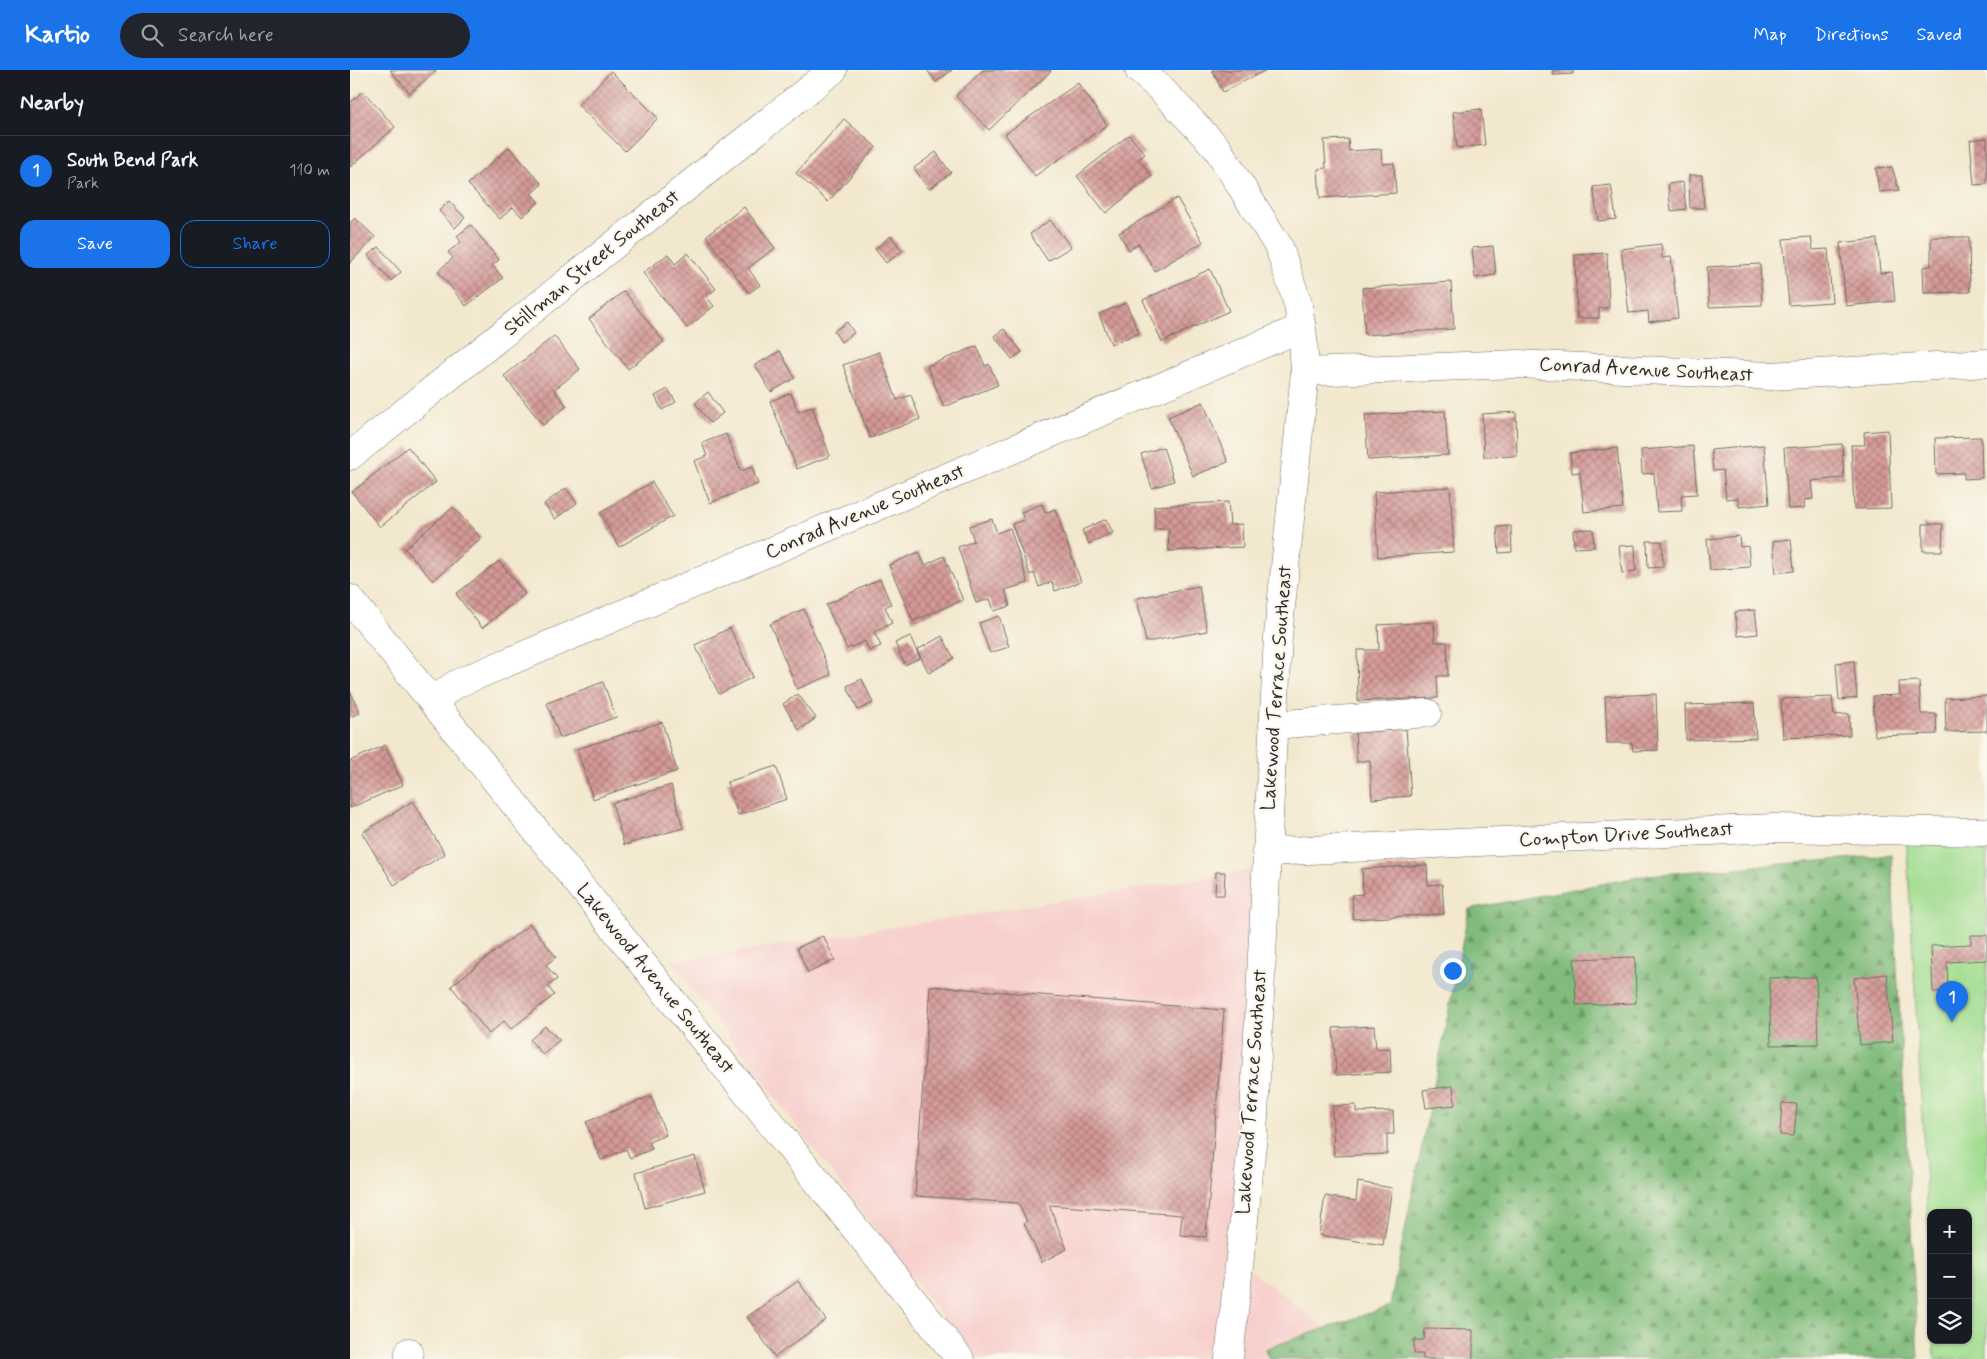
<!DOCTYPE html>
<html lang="en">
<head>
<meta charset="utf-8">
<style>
  :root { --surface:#171b24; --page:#20242c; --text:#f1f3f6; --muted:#9ea1a6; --line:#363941; --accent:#1a73e8 }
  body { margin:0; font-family:Mynerve,sans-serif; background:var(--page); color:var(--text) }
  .controls { position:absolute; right:15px; bottom:15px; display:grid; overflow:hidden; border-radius:10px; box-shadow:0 1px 4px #0004 }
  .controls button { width:45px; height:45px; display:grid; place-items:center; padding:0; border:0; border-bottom:1px solid var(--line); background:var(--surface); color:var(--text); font:25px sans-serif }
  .you { position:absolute; left:1102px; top:900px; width:18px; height:18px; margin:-12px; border:4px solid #fff; border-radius:50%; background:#1a73e8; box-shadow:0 0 0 8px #1a73e833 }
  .badge { display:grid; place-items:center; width:32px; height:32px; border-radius:50%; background:var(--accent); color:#fff; font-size:16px; font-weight:700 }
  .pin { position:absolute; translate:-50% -41px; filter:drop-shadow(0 1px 2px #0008) }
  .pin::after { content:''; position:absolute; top:26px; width:18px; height:15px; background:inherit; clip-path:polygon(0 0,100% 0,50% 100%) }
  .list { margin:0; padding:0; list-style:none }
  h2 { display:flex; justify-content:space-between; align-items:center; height:65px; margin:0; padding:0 20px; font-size:21px }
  h2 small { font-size:16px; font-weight:400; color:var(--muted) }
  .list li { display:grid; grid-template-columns:32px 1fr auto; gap:15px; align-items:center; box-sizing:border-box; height:70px; padding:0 20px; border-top:1px solid var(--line) }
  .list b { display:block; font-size:19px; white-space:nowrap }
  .list p { margin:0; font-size:16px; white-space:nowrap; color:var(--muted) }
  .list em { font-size:16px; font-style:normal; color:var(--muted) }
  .actions { display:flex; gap:10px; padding:15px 20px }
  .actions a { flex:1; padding:11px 0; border:1px solid var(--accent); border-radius:15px; text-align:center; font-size:18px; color:var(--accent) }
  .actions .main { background:var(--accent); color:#fff }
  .icon { flex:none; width:28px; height:28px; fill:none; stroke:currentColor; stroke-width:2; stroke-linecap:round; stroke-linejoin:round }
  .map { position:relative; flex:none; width:1637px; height:1289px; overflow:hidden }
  header { display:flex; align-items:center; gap:30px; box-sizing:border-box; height:70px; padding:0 25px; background:var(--accent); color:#fff }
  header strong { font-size:24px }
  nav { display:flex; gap:28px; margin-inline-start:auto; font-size:18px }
  .search { width:350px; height:45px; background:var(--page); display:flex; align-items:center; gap:12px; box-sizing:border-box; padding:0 18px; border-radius:28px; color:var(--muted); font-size:19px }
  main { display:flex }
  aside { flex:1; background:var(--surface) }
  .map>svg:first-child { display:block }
</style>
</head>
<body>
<header>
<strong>Kartio</strong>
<div class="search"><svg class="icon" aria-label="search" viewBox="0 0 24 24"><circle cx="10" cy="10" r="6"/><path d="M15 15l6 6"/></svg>Search here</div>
<nav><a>Map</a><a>Directions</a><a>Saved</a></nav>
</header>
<main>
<aside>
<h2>Nearby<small></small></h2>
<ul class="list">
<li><span class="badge">1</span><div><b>South Bend Park</b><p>Park</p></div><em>110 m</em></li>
</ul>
<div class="actions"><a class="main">Save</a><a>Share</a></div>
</aside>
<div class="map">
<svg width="1637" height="1289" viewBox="0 0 1637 1289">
  <defs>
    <pattern id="forest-firs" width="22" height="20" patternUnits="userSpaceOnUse" patternTransform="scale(1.25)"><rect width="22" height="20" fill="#81bc7b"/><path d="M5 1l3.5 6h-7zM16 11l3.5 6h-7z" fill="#6a9965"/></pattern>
    <pattern id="building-cross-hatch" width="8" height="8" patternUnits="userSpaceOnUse" patternTransform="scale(1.25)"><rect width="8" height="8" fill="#d49997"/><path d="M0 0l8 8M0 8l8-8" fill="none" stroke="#ac7d7b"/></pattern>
  </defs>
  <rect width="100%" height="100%" fill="#fbf7ec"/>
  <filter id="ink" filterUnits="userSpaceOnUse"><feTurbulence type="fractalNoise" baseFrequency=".02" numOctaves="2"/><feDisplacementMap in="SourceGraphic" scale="10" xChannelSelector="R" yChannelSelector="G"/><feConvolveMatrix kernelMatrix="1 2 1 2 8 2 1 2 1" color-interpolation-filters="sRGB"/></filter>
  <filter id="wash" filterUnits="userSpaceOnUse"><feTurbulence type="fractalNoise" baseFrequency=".0096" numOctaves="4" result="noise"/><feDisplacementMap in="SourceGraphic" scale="20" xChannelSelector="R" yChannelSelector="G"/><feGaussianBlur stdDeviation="1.12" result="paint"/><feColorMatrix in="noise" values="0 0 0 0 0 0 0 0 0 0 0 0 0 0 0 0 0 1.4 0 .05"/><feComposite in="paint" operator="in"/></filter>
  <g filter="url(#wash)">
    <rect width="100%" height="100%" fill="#f2e8ce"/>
    <polygon fill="#f7d0cd" points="917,798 895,1196 1017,1289 624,1289 322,892"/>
    <polygon fill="#a2dd91" stroke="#66845e" points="1556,761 1637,762 1637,1289 1585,1289 1584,1270 1618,1270 1618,1143 1581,1143 1581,1206"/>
    <polygon fill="url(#forest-firs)" stroke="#567453" points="1541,785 1568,1289 919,1289 915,1279 1040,1236 1119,839 1299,805"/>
    <g id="blocks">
      <g fill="url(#building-cross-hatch)">
        <polygon points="40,0 87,0 60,23"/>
        <polygon points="577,0 602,0 586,12"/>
        <polygon points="633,0 700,0 701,1 639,60 606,26"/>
        <polygon points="862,0 916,0 873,22"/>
        <polygon points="1203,0 1223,0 1223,4 1203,5"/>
        <polygon points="261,1 308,48 275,81 228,35"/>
        <polygon points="728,13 757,55 685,106 655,64"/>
        <polygon points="13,21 45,57 0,97 0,33"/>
        <polygon points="1131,39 1135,75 1107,78 1103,42"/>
        <polygon points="494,49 526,77 478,132 446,103"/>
        <polygon points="779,65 795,84 789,89 802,106 756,143 727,106"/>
        <polygon points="1637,68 1637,114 1624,115 1620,70"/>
        <polygon points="998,69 999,81 1031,79 1032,94 1044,93 1046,123 970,128 968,99 976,98 974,70"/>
        <polygon points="159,77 192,114 181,124 189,132 172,147 163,137 150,149 118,114"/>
        <polygon points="586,82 601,103 579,119 564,98"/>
        <polygon points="1542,97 1549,120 1529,122 1526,98"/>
        <polygon points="1339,105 1352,105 1354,138 1340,138"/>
        <polygon points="1333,112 1336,139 1321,141 1318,114"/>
        <polygon points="1261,115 1266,149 1248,151 1243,117"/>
        <polygon points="827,128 853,172 805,201 789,174 779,180 769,163"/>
        <polygon points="99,131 115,148 105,158 89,141"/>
        <polygon points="394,137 425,178 398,198 410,215 399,223 356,166"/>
        <polygon points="5,148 25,167 0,193 0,153"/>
        <polygon points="700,150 721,177 698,191 680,164"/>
        <polygon points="121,155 149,190 142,195 153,208 116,236 88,201 103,188 98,182 111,172 107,166"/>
        <polygon points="541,166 552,181 536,193 525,179"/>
        <polygon points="1461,167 1463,180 1478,179 1482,232 1439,235 1433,169"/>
        <polygon points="1581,167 1619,167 1620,222 1574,223 1573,197 1581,196"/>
        <polygon points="1527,169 1530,203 1542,202 1545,231 1496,236 1490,173"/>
        <polygon points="1311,174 1312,188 1321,187 1328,248 1299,252 1298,241 1279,243 1271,179"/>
        <polygon points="1143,176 1146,205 1125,208 1122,178"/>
        <polygon points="29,177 51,202 41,211 18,185"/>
        <polygon points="338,183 366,219 356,226 364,236 337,258 293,203 318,184 325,194"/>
        <polygon points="1257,183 1259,238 1249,238 1249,248 1227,248 1225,185"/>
        <polygon points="1410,194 1412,235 1359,237 1357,197"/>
        <polygon points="860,199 879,241 812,272 793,230"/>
        <polygon points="1101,212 1104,259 1015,265 1012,218"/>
        <polygon points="274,221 314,272 278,299 239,249"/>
        <polygon points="776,233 789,263 761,274 749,244"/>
        <polygon points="497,252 504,263 491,272 484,261"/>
        <polygon points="654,259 672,282 662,289 644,266"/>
        <polygon points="204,266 230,299 204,320 217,336 193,355 154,306"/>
        <polygon points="627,276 635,296 639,294 648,315 594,337 577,296"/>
        <polygon points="430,281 445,308 421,322 405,295"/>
        <polygon points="529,282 547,330 561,325 570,349 520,368 493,295"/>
        <polygon points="318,319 326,332 312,340 305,326"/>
        <polygon points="358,322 373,343 360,353 345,333"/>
        <polygon points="441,323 448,342 462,337 480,386 447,399 420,331"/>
        <polygon points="853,332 878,392 843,406 818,347"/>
        <polygon points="1095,341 1098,385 1018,390 1015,345"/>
        <polygon points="1166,342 1167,386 1134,387 1132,344"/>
        <polygon points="1538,360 1541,438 1504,439 1501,375 1515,375 1514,362"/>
        <polygon points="376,364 391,401 402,397 408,414 360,433 344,391 357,386 352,373"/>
        <polygon points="1631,367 1632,408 1614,409 1614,403 1586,404 1585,368"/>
        <polygon points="1492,374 1494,408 1461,411 1463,429 1454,430 1455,438 1438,439 1434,378"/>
        <polygon points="1414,375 1419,434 1389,437 1388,428 1376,429 1373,400 1363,401 1361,380"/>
        <polygon points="1343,376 1347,424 1331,425 1332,441 1307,442 1304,403 1292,404 1291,380"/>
        <polygon points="58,377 86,412 30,457 2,422"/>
        <polygon points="813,377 824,411 802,418 791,384"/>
        <polygon points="1267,378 1273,438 1234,442 1230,402 1222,403 1220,383"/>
        <polygon points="302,412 323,446 269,477 250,443"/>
        <polygon points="1100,417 1104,482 1028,487 1024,422"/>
        <polygon points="216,418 227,433 205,449 194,434"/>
        <polygon points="878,432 880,455 892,454 893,477 819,481 818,459 805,459 804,436"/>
        <polygon points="692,434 695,443 705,439 731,512 705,521 702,512 689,517 684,503 680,505 662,454 674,450 671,442"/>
        <polygon points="103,437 131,468 83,511 55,479"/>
        <polygon points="642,449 647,463 660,458 678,513 655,520 660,536 644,541 640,529 626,533 608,477 624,471 619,456"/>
        <polygon points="756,449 763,463 739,474 732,460"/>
        <polygon points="1573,454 1593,454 1592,481 1573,481"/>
        <polygon points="1161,456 1162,482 1149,483 1147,457"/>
        <polygon points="1243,459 1244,477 1224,478 1223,460"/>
        <polygon points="1389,466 1390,477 1398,476 1400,497 1360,500 1357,469"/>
        <polygon points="1441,469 1444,501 1426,503 1423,471"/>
        <polygon points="1297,471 1312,471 1313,497 1298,498"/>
        <polygon points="1285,475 1286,501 1272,503 1269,476"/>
        <polygon points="569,482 575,495 594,486 613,530 563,551 539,495"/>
        <polygon points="149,491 175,524 132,558 106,524"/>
        <polygon points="530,509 541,534 535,537 542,553 524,562 531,576 519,581 515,571 497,579 476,535"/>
        <polygon points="849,516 857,561 796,572 787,528"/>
        <polygon points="454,539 481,605 447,619 420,554"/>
        <polygon points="1405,540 1408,564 1388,566 1385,542"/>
        <polygon points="649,546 659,577 640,583 629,553"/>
        <polygon points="1084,552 1085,572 1097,572 1098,606 1087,606 1088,628 1008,631 1007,580 1029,580 1028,555"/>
        <polygon points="380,558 403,607 369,624 345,575"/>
        <polygon points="560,566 570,588 555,595 545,573"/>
        <polygon points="592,566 604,588 579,603 567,580"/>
        <polygon points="1504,591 1507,628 1489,630 1486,593"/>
        <polygon points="512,609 523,633 508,640 497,616"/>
        <polygon points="1569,611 1571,644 1586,644 1587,664 1525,666 1523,626 1550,625 1549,612"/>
        <polygon points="253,612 266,647 210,668 197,633"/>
        <polygon points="0,621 10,643 0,647"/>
        <polygon points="448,624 466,648 449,660 433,634"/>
        <polygon points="1306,624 1308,680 1283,681 1282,673 1257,673 1255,626"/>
        <polygon points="1637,626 1637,661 1596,662 1595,628"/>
        <polygon points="1482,627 1484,645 1499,644 1500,665 1433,668 1431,629"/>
        <polygon points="1404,633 1406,668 1336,670 1335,635"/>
        <polygon points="312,652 327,701 243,729 227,679"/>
        <polygon points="1056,659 1061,726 1022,729 1020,690 1007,692 1005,663"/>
        <polygon points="35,675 53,715 0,738 0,691"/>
        <polygon points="426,696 437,729 388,745 377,712"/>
        <polygon points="321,715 333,758 274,775 262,733"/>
        <polygon points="63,731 95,784 44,815 12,763"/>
        <polygon points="1077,795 1078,815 1092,814 1094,844 1003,849 1002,825 1013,824 1012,799"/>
        <polygon points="866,802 875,802 874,825 865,825"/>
        <polygon points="180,854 206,887 196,895 207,909 198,916 204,925 161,959 154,951 139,964 101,916"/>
        <polygon points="1621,865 1637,865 1637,890 1597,892 1598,921 1583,922 1581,876 1621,874"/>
        <polygon points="473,866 485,890 458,903 447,878"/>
        <polygon points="1285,887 1286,933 1226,935 1224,889"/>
        <polygon points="1537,904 1543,972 1510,975 1504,908"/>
        <polygon points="1466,907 1468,974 1421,975 1419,908"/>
        <polygon points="580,916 874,940 856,1167 830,1165 832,1145 699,1135 717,1179 692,1192 674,1153 677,1151 668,1133 565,1126"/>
        <polygon points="195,956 209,970 193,985 180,970"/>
        <polygon points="1024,956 1026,979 1040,978 1041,1002 986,1005 983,958"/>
        <polygon points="1103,1016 1105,1035 1076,1038 1073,1020"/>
        <polygon points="301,1026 316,1065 299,1072 302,1079 280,1088 276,1079 251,1090 236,1052"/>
        <polygon points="1432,1033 1447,1034 1444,1066 1430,1065"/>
        <polygon points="1006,1035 1006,1042 1043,1041 1044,1064 1037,1064 1037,1084 984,1086 982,1036"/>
        <polygon points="345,1086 355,1121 295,1138 286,1103"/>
        <polygon points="1008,1112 1042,1118 1033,1175 969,1165 975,1126 1006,1131"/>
        <polygon points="448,1211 476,1250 425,1287 397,1247"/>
        <polygon points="1075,1259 1123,1260 1123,1289 1073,1289 1073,1284 1064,1284 1064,1270 1074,1270"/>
      </g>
    </g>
  </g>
  <g filter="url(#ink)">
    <use href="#blocks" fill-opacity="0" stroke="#716d64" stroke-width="1"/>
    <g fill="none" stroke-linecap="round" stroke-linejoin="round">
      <defs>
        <g id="minor">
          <polyline points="789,0 810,18 867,78 929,177 948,234 953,267 955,302 928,566 903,1065 879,1289"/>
          <polyline points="955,302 1168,294 1420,306 1637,293"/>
          <polyline points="0,386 483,0"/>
          <polyline points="82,631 106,614 951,258"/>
          <polyline points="923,655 1077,643"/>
          <polyline points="916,782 1424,758 1637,762"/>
          <polyline points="59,1282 59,1289"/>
        </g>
        <polyline id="major" points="0,529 610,1289"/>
      </defs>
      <use href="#minor" stroke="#716d64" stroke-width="29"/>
      <use href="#major" stroke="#716d64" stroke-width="29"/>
      <use href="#minor" stroke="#fff" stroke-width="28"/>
      <use href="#major" stroke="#fff" stroke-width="28"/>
    </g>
  </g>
  <g text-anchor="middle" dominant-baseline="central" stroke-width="4.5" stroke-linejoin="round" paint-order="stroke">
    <g font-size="20" fill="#2b2b2b" stroke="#fbf7ec">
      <text transform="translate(242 193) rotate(-39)">Stillman Street Southeast</text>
      <text transform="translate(1296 300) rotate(3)">Conrad Avenue Southeast</text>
      <text transform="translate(515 442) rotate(-23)">Conrad Avenue Southeast</text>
      <text transform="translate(927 618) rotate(-86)">Lakewood Terrace Southeast</text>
      <text transform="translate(1276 765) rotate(-3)">Compton Drive Southeast</text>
      <text transform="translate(305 909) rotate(51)">Lakewood Avenue Southeast</text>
      <text transform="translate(902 1022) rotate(-86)">Lakewood Terrace Southeast</text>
    </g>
  </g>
</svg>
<div class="controls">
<button>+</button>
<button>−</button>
<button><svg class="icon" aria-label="layers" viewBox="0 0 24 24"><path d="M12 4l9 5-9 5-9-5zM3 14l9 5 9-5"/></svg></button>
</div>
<div class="you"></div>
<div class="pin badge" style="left:1602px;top:952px">1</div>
</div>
</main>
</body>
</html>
